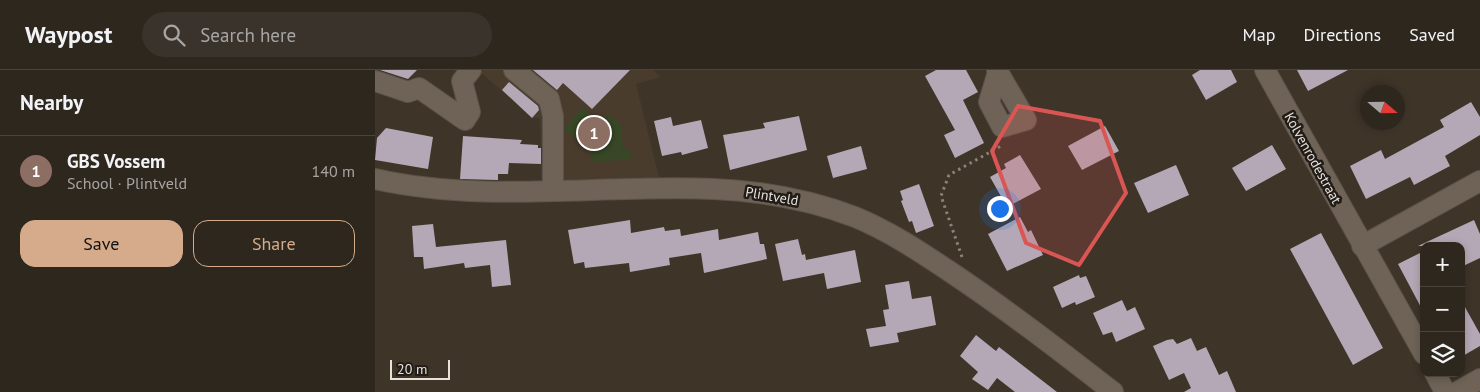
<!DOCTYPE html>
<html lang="en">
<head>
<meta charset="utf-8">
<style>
  :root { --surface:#2e271e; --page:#3a332b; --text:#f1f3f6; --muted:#a7a5a4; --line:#49443c; --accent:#d6ab8b }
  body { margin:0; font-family:"PT Sans",sans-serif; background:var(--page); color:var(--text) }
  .controls { position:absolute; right:15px; bottom:15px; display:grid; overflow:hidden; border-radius:10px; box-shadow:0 2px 8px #0003 }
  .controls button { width:45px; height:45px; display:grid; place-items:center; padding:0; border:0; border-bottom:1px solid var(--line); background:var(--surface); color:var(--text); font:25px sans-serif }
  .compass { position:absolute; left:985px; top:15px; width:45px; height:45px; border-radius:50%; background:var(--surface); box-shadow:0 2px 8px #0003; rotate:110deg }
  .scale { position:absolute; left:15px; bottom:12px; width:60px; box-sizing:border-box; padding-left:5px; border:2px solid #e8e1da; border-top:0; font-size:14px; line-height:18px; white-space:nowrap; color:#e8e1da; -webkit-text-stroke:4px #211c17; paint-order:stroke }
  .you { position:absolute; left:624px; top:138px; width:18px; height:18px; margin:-12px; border:4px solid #fff; border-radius:50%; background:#1a73e8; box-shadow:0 0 0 8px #1a73e833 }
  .badge { display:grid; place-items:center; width:32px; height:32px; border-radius:50%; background:var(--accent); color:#fff; font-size:16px; font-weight:700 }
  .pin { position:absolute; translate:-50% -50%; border:2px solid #fff; box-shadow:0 1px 5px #0006 }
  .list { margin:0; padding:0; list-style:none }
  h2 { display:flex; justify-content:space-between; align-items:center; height:65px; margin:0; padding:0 20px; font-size:21px }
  h2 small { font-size:16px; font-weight:400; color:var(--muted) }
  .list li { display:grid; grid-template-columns:32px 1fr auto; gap:15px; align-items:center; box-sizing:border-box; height:70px; padding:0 20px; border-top:1px solid var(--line) }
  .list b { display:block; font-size:19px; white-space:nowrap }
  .list p { margin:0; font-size:16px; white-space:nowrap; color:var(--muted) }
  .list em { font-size:16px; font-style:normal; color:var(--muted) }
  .actions { display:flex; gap:10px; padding:15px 20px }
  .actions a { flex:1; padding:11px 0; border:1px solid var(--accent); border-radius:15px; text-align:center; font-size:18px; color:var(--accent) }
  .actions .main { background:var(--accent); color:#111 }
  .icon { flex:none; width:28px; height:28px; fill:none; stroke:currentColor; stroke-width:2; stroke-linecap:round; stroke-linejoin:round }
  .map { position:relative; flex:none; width:1105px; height:322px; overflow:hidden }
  header { display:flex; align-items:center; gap:30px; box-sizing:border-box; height:70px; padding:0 25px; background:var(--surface); border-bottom:1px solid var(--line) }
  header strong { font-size:24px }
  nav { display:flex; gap:28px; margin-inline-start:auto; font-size:18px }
  .search { width:350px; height:45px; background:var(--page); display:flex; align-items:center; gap:12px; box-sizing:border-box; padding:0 18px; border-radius:28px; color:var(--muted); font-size:19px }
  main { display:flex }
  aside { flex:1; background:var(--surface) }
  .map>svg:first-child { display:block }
</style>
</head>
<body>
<header>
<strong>Waypost</strong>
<div class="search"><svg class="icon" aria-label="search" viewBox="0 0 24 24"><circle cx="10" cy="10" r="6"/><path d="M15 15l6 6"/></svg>Search here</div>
<nav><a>Map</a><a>Directions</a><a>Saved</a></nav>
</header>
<main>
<aside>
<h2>Nearby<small></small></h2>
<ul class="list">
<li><span class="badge" style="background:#8d6e63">1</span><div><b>GBS Vossem</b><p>School · Plintveld</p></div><em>140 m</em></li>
</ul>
<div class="actions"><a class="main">Save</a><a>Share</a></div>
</aside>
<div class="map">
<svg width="1105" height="322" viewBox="0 0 1105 322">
  <rect width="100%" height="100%" fill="#3e3428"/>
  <polygon fill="#4a3c2c" points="103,0 278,0 286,7 261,14 284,107 166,111 165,48 158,48"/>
  <polygon fill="#384726" points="207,38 225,53 234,44 246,55 248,80 255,80 256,89 217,92 215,80 189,59"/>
  <g fill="#b5a8b6">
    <polygon points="5,0 42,0 33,9"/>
    <polygon points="158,0 255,0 217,39 188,13 182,20"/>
    <polygon points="561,0 591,0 603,22 588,30 609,73 580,88 569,65 580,60 550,6"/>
    <polygon points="825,0 856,0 862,12 831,30 817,5"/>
    <polygon points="922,0 973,0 933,21"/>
    <polygon points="134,12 163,36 164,40 157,48 127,20"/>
    <polygon points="1096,32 1105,47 1105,65 1070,86 1075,96 1039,115 1035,107 991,129 975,96 1006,80 1010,89 1069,57 1065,50"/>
    <polygon points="424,46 432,80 355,100 348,65 390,58 388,53"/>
    <polygon points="296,47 298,56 326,50 333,78 307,85 306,82 287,86 279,51"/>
    <polygon points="730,56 744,81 707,100 693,76"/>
    <polygon points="11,58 58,67 53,99 0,90 2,68"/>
    <polygon points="88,66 147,70 145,74 163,75 163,78 166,78 166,94 134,93 133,104 123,104 123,110 85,109"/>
    <polygon points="897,75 911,99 871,121 857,98"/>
    <polygon points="486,76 492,99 458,108 452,86"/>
    <polygon points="645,85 666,119 632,137 615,107 631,98 629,94"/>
    <polygon points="801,95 814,125 773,143 759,113"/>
    <polygon points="544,114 559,156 541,163 537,151 534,152 526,131 528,130 525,121"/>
    <polygon points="645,147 653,162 656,160 668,185 632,201 613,164"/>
    <polygon points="255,150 256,163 289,157 290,161 305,159 306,166 343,159 344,170 383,162 385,174 389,174 392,189 329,203 326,183 294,188 295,195 255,202 254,193 210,198 209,192 199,194 193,160"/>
    <polygon points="1099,150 1105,164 1105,188 1086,197 1086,176 1043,176"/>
    <polygon points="58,154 61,177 131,170 136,215 117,217 115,195 90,198 89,193 49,199 48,187 39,187 37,156"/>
    <polygon points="946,163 1008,278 978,295 915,179"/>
    <polygon points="423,169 427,185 430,184 431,190 480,180 486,212 452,219 449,203 408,211 400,174"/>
    <polygon points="1049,181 1049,243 1023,194"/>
    <polygon points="704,205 705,208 711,206 720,227 701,235 700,232 687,238 678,217"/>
    <polygon points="534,211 537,229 556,226 561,255 522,263 524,272 495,277 491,259 511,256 508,240 514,239 510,215"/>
    <polygon points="747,230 752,241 760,237 770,259 741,272 737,262 728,265 718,243"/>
    <polygon points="1086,230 1105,264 1105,276 1086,287"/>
    <polygon points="601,265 621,281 624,277 682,322 640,322 622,308 613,320 597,309 603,302 585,286"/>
    <polygon points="816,268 822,281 831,277 844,305 852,301 861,322 809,322 816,318 809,303 794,310 778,276 792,270 798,269 802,274"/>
  </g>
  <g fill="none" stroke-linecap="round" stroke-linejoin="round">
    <defs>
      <g id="minor">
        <polyline points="139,0 174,29 178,46 178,121"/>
        <polyline points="622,0 623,2 651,50 627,57 614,32 623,2"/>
        <polyline points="890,0 1049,284"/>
        <polyline points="0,11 33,22 44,18 90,50 95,42 87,11 96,0"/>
        <path d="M0 109C112 134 226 114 339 119 387 121 436 130 480 147 514 161 544 181 574 201 631 239 684 280 738 322"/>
        <polyline points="987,176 1105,111"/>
        <polyline points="1060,303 1070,322"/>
        <polyline points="1082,322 1105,309"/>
      </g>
    </defs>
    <use href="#minor" stroke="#5b5249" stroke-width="22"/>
    <polyline stroke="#8b8379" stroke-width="3" stroke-dasharray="2.5 4" stroke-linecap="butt" points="587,187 566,126 574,105 626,76"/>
    <use href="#minor" stroke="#6e6356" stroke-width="20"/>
  </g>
  <path fill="#da5654" fill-opacity="0.2" stroke="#da5654" stroke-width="4" stroke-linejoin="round" d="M643 36 725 51 751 123 704 195 651 173 617 81Z"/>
  <g text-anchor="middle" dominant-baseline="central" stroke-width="5" stroke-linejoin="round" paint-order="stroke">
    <g font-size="14" fill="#e8e1da" stroke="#211c17">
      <text transform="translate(938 88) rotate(61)">Kolvenrodestraat</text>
      <text transform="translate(397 126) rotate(10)">Plintveld</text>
    </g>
  </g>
</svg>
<div class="controls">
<button>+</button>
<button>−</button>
<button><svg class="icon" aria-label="layers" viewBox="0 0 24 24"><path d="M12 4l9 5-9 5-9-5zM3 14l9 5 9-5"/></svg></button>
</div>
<svg class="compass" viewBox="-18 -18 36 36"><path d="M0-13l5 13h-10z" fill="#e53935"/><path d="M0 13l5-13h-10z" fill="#a7a5a4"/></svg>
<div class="scale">20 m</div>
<div class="you"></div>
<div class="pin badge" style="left:219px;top:63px;background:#8d6e63">1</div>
</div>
</main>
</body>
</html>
